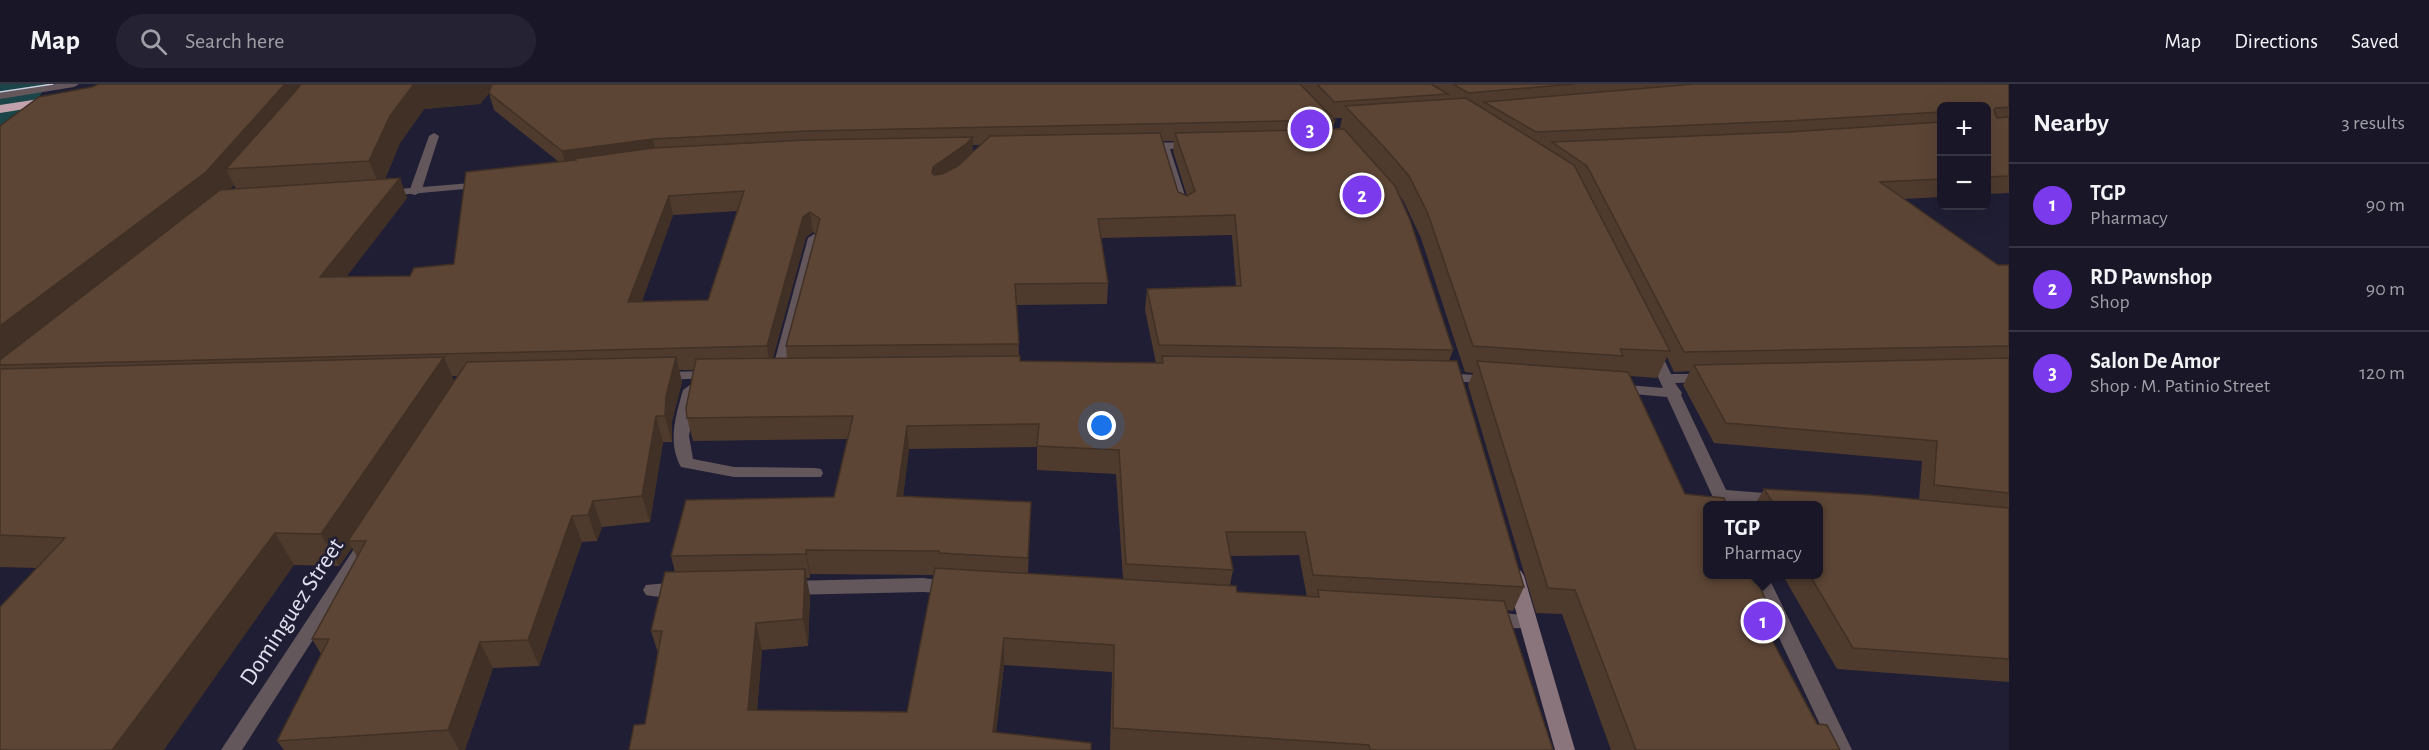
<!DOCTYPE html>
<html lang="en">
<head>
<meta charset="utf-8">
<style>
  :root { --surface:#181627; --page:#252333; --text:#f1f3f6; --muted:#9f9fa7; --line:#363544; --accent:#7c3aed }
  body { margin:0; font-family:"Alegreya Sans",sans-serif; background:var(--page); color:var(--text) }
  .controls { position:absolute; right:18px; top:18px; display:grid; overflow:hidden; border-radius:9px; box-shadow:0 6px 24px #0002 }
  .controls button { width:54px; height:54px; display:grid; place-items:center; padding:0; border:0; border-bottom:2px solid var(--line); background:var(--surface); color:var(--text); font:30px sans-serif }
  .you { position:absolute; left:1102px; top:342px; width:21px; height:21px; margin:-15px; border:4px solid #fff; border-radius:50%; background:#1a73e8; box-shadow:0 0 0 9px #1a73e833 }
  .badge { display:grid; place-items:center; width:39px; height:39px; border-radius:50%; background:var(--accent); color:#fff; font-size:20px; font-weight:700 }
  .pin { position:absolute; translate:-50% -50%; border:3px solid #fff; box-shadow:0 2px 6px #0006 }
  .popup { position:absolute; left:1703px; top:417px; width:120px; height:78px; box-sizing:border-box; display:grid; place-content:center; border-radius:9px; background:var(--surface); filter:drop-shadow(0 2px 4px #0005); font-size:20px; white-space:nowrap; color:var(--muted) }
  .popup b { font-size:22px; color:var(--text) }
  .popup::after { content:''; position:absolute; left:50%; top:100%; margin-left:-12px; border:12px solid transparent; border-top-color:var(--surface) }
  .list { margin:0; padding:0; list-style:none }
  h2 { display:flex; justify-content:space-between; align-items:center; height:78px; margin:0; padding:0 24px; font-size:26px }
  h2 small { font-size:20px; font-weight:400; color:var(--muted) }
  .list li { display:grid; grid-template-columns:39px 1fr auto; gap:18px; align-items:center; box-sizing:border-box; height:84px; padding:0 24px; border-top:2px solid var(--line) }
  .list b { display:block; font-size:22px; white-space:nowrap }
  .list p { margin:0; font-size:20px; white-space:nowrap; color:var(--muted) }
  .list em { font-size:20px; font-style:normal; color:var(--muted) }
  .icon { flex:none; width:33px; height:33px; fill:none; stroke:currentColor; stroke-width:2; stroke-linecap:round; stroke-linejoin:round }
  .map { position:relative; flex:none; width:2009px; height:666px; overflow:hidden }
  header { display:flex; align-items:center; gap:36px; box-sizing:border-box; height:84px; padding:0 30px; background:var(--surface); border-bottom:2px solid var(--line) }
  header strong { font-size:28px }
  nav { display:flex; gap:33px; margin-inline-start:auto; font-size:21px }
  .search { width:420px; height:54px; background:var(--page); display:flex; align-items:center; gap:15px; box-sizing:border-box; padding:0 21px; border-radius:33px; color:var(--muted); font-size:22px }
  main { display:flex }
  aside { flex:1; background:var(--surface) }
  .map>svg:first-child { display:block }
</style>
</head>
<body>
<header>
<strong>Map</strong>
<div class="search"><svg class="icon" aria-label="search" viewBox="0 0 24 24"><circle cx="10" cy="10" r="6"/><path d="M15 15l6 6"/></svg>Search here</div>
<nav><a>Map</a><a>Directions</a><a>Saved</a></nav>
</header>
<main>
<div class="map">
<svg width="2009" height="666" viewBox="0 0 2009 666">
  <rect width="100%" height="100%" fill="#201e34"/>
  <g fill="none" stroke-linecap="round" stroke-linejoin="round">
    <polygon fill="#1b4548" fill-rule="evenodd" points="0,0 47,0 18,48 0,53"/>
    <g fill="#64575b" fill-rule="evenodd">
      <polygon points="56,0 79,0 74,3 0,15 0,9"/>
      <polygon points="434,49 439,52 421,108 415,111 411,110 409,108 429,52"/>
      <polygon points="814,150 820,154 785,290 783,293 773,293 771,290 808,154"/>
      <path d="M690 301 697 306 689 352 693 375 734 383 815 384 821 385 823 389 821 393H734L681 383C667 358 676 331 683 306Z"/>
    </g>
    <g fill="#64575b" fill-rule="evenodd">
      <polygon points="1192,58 1196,59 1196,63 1170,65 1190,127 1184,130 1178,127 1160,65 1144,65 1139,62 1144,59"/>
      <polygon points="483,98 489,101 487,103 387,112 381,109 387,106"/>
      <polygon points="1653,263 1660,267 1671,290 1706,290 1713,294 1706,298 1675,299 1682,309 1681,311 1726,406 1777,410 1783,412 1785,416 1783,420 1774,422 1731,418 1733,422 1717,422 1667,313 1611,308 1609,305 1611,302 1616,300 1663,304 1646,267"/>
      <polygon points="711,287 718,291 716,294 660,296 653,292 660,288"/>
      <polygon points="1443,289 1491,292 1498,296 1491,300 1438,296 1436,293 1438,290"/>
      <polygon points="366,454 372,456 375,460 372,464 242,666 221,666 360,456"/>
      <polygon points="1749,490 1767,490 1852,666 1832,666"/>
      <polygon points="923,494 958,498 961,503 958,508 952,510 923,508 787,511 781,509 778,504 781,499 787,497"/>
      <path d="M679 498 685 500 688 505 685 510C674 513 657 514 646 511L643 506 646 501Z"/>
      <path d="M1491 528 1534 532 1537 537 1534 542C1521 546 1498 544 1485 540L1482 535 1485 530Z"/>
    </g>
    <polygon fill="#8a757c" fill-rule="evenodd" points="1515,485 1521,487 1524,492 1575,666 1555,666 1506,492 1509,487"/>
    <polygon fill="#c1a1ac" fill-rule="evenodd" points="52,13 58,17 56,20 0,29 0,21"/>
    <polyline stroke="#ccccdc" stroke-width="1.5" points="0,8 53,0"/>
  </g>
  <path fill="#4f3b2e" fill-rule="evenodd" d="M99 0H2009V109L1986 110V22H1941V113L1903 115 1998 181H2009V598L1837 585 1782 490H1818V422H1754L1764 405 1919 416 1922 377 1714 359 1683 301 1690 287 1674 288 1667 273 1657 294 1630 292 1685 410 1778 547 1772 556 1817 640 1840 666H1611L1562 530 1536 529 1468 301 1473 289 1465 288 1421 154 1403 116 1399 111 1453 266 1449 277 1524 503 1513 527 1507 526 1553 666H1110L1112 588 1004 581 996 649 645 640 658 569 651 547 675 488 671 472 834 413 847 355 693 357 687 334 694 286H679L682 298 672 337V358H663L650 438 602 443 597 457 582 458 539 582 493 584 465 666H284L277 657 321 570 312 555 357 473 352 464 339 482 294 481 36 484 0 483V42ZM489 9 494 26 559 78 454 180 410 192 346 193 407 114 385 95 400 59 424 25 480 20ZM1333 34H1342L1340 44 1333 45 1335 36ZM1163 57H1174L1173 67 1187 112 1178 108ZM973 61H981L973 68ZM234 101 236 105H230ZM737 127 708 216 642 217 673 131ZM813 148 816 150 786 262 787 274H773L806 153ZM1232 151 1236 202 1147 205 1145 226 1156 279 1020 277 1019 272 1017 221 1107 220 1108 199 1101 154ZM452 292H458L454 298ZM1037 363V386L1116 390 1123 495 1028 490 1031 418 903 412 909 365ZM1299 471 1307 513 1237 508 1230 501 1233 486 1230 472ZM810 490 934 491 907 628 757 626 762 566 808 562 810 512 806 494H810Z"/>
  <g fill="#403025">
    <polygon points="285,0 313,0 226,85 234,101 220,116 0,281 0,242"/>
    <polygon points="414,0 495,0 480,20 424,25 400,59 381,105 369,77 390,32"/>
    <polygon points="973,53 973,72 934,102 932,89 933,83"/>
    <polygon points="653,55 657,73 573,75 576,84 567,85 562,67"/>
    <polygon points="400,94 407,114 330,214 320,193"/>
    <polygon points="669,112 673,131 634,239 628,218"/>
    <polygon points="810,128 813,148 806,153 770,284 767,262 803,133"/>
    <polygon points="444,273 457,304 348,457 352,464 339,482 321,450"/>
    <polygon points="676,273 682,298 672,337 672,358 665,332 666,312"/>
    <polygon points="656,332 663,358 650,438 642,412"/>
    <polygon points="907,342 909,365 900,436 897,412"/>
    <polygon points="593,417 602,443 597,457 588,431"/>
    <polygon points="572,432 582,458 539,582 528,556"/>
    <polygon points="275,449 294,481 164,666 112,666"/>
    <polygon points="806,466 810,490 810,494 806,470"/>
    <polygon points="805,485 810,512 808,562 803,535"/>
    <polygon points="756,539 762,566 755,653 748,626"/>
    <polygon points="1004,554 1004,581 994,666 993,648"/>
    <polygon points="480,558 493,584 465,666 459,666 448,646"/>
  </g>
  <g fill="#5c4535" stroke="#403025" stroke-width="1.5" fill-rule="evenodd">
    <polygon points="99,0 285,0 206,88 0,242 0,42 39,13 92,3"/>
    <polygon points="301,0 414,0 390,32 369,77 226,85 293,10"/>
    <polygon points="492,0 1300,0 1335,36 807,47 653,55 562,67 489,9"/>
    <polygon points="1317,0 1431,0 1448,10 1334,18"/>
    <polygon points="1453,0 1574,0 1468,9"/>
    <polygon points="1694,0 2009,0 2009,23 1996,24 1994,26 1997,34 2009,33 2009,92 1986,93 1986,22 1941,22 1941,28 1787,37 1536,48 1484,18"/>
    <polygon points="1466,14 1574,81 1670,267 1620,265 1623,272 1473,262 1428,130 1409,92 1385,64 1345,22"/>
    <polygon points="1941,38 1941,95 1880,98 1998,181 2009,181 2009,262 1684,268 1587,82 1552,58 1788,48"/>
    <path d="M1344 45 1395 102 1410 136 1453 266 1159 261 1147 205 1241 202 1235 131 1098 135 1108 199 1015 200 1019 260 786 262 820 135 810 128 803 133 767 262 0 281V276L220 106 400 94 320 193 410 192 414 184 454 180 466 88 575 76 573 75 653 64 807 56 973 53 966 60 933 83 932 89 934 91 942 90 958 82 990 52 1160 49 1178 108 1187 112 1195 107 1175 49ZM744 107 708 216 628 218 669 112Z"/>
    <polygon points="1020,272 1020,277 1163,279 1162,272 1457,277 1524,503 1313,491 1305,448 1226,448 1233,486 1126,480 1119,366 1037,362 1039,340 907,342 897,412 1031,418 1028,474 939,469 939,467 806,466 806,470 671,472 686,416 834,413 853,332 687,334 686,324 696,275"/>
    <polygon points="444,273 321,450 275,449 112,666 0,666 0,523 65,454 0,451 0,285"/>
    <polygon points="676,273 666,312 665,332 656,332 642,412 593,417 588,431 572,432 528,556 480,558 448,646 277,657 329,555 312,555 366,457 348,457 467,278"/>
    <polygon points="2009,274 2009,409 1934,401 1937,357 1726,339 1694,281"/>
    <polygon points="1477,277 1628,288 1685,410 1724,414 1727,422 1707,422 1707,490 1755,490 1778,547 1766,545 1817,640 1827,641 1840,666 1636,666 1575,506 1548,504"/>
    <polygon points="1764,405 1870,411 2009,424 2009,575 1853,564 1809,490 1818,490 1818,422 1775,422"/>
    <polygon points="935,484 1236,502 1237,508 1319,513 1318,506 1504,517 1553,666 1370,666 1369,661 1113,644 1114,561 1004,554 993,648 1091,659 1091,666 629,666 634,641 645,640 662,547 651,547 665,488 805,485 803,535 756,539 748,626 907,628"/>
  </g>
  <g text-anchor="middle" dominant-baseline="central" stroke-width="5" stroke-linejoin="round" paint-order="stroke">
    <g font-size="24" fill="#e0e0ef" stroke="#201e34">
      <text transform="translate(292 528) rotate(-57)">Dominguez Street</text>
    </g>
  </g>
</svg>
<div class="controls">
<button>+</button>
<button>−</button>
</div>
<div class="you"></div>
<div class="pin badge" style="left:1763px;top:537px">1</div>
<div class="popup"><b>TGP</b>Pharmacy</div>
<div class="pin badge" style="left:1362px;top:111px">2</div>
<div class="pin badge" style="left:1310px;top:45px">3</div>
</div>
<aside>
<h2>Nearby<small>3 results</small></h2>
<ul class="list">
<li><span class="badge">1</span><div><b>TGP</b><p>Pharmacy</p></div><em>90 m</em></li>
<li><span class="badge">2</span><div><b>RD Pawnshop</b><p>Shop</p></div><em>90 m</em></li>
<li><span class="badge">3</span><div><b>Salon De Amor</b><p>Shop · M. Patinio Street</p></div><em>120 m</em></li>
</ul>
</aside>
</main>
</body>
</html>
